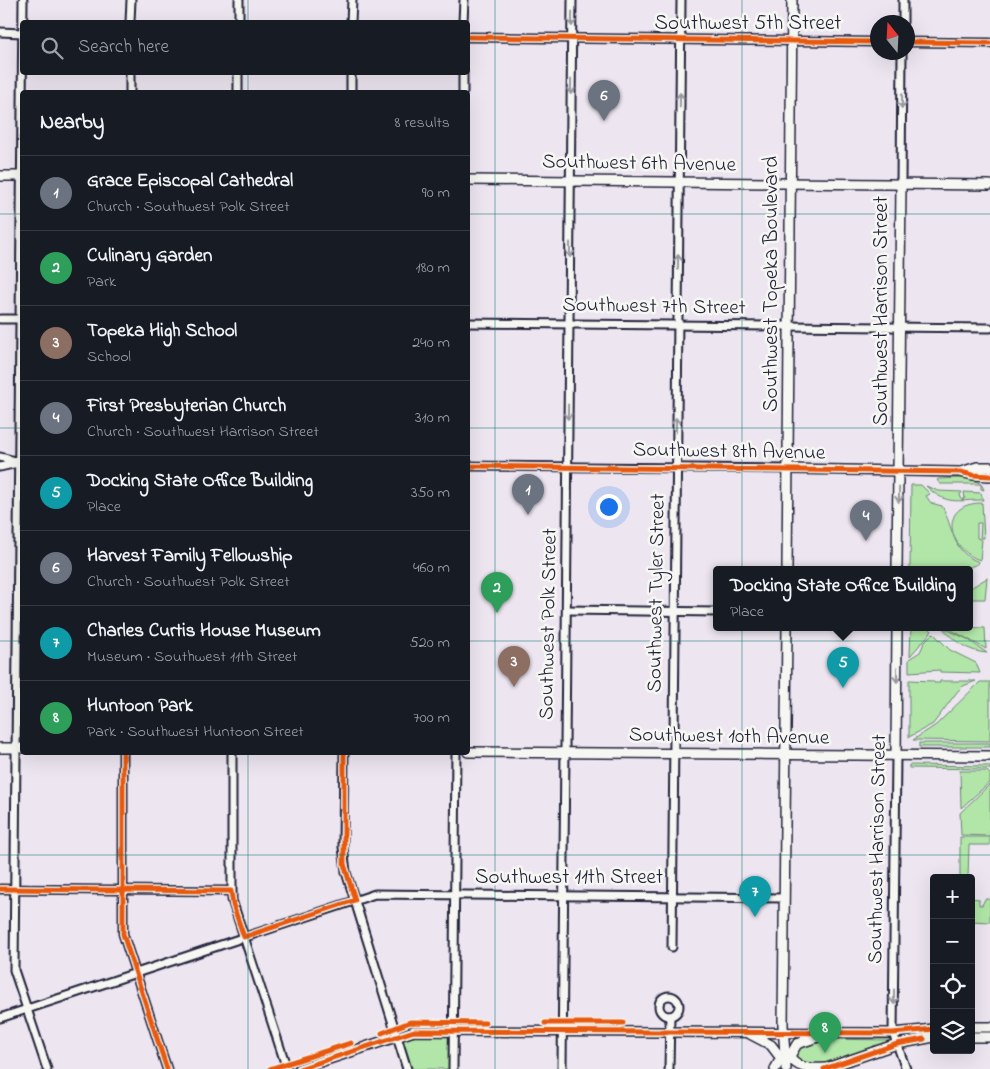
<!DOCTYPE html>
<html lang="en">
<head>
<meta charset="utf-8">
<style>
  :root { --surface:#171b24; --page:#242831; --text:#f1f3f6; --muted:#9ea1a6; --line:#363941; --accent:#c8321e }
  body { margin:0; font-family:"Indie Flower",sans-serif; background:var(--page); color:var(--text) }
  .controls { position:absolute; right:15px; bottom:15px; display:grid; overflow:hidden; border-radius:5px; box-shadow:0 5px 20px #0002 }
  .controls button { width:45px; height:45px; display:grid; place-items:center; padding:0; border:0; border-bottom:1px solid var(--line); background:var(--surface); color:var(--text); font:25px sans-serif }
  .compass { position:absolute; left:870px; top:15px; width:45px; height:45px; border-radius:50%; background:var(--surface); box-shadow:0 5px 20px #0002; rotate:342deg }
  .you { position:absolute; left:608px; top:506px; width:18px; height:18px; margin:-12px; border:4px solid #fff; border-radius:50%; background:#1a73e8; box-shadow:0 0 0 8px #1a73e833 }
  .badge { display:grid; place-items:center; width:32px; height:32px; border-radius:50%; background:var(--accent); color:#fff; font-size:16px; font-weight:700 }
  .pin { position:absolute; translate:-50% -41px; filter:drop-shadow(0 1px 2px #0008) }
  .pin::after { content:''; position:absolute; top:26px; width:18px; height:15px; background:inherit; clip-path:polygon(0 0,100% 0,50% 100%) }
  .popup { position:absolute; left:713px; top:566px; width:260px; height:65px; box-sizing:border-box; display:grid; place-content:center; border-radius:5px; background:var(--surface); filter:drop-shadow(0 1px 4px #0005); font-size:16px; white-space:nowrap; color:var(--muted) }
  .popup b { font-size:19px; color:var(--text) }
  .popup::after { content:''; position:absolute; left:50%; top:100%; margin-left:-10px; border:10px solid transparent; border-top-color:var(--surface) }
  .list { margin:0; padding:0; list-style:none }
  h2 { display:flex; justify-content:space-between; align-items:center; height:65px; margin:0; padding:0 20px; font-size:21px }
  h2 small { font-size:16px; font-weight:400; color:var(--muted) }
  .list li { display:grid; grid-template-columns:32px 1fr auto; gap:15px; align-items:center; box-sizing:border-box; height:75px; padding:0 20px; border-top:1px solid var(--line) }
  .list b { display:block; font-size:19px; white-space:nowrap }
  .list p { margin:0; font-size:16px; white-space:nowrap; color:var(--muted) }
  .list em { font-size:16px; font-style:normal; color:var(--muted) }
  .icon { flex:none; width:28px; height:28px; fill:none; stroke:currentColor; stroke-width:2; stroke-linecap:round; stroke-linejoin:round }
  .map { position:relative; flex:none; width:990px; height:1069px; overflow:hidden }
  .search { position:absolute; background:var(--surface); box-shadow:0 5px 20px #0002; left:20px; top:20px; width:450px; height:55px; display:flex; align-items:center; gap:12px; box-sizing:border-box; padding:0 18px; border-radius:5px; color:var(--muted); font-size:19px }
  .panel { position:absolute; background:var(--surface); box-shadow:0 5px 20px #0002; left:20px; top:90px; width:450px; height:665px; border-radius:5px }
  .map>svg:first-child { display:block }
</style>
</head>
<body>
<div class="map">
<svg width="990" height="1069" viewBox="0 0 990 1069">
  <rect width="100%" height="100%" fill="#ede6f1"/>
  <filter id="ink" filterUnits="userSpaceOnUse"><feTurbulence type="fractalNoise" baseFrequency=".02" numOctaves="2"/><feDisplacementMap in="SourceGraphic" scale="10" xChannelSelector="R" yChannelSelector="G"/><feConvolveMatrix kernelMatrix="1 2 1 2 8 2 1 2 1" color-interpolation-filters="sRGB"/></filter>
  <g filter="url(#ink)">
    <g fill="#b1e6a8" stroke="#6a8472">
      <path d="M939 479C952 479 980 474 984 490L981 489V484H940L937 480Z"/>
      <path d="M911 485H921L930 494 926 496 931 503 942 506C954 528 951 552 979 562L978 564 964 569H910Z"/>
      <path d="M926 486 938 491 962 492 960 495 962 500 965 498 964 492 981 493 983 500C956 500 947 506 926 486Z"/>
      <path d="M982 503 984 538H980L981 523H977V538L982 540 980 560C948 550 937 503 982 503Z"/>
      <polygon points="987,578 985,599 969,599 969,589"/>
      <polygon points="911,627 928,627 932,631 910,656"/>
      <path d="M942 627 967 639 987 653C969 652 953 641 942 627Z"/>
      <polygon points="946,627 985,628 986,649"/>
      <polygon points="933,633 950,650 976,663 980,673 940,672 940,670 909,672 909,659 920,652 925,641"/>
      <polygon points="909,680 933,681 934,683 940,683 940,681 976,681 963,686 957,692 933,724 909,737"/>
      <polygon points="980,682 990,682 990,741 913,740 936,725"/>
      <rect x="919" y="743" width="71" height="4"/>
      <polygon points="909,765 990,766 990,769 909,768"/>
      <polygon points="960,771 987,771 990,774 990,782 961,808"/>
      <polygon points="990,784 990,836 961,835 960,813"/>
      <polygon points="960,837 990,837 990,845 969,845 968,878 960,877"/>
      <polygon points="971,898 979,899 979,905 982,905 985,899 990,899 990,922 971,921"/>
      <polygon points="419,1036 450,1036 450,1069 411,1069 403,1041 406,1038"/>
      <polygon points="818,1039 892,1040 815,1067 794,1059 793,1052 799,1046"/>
    </g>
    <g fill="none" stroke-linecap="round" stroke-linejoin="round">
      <defs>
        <g id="minor">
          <polyline points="23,0 14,970 47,1069"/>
          <polyline points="130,22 131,0"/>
          <polyline points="239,22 239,0"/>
          <polyline points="351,22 352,0"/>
          <polyline points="463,22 464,0"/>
          <polyline points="903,22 903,0"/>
          <polyline points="0,32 22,33"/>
          <polyline points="468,37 878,42"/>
          <polyline points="908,42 990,43"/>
          <polyline points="130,92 130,72"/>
          <polyline points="238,92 238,72"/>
          <polyline points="351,92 351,72"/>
          <polyline points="463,92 463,72"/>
          <polyline points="901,184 902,52"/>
          <polyline points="0,319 22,319"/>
          <polyline points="468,323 990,328"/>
          <polyline points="0,457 19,462"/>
          <polyline points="468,466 788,469"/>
          <polyline points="0,467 22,462"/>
          <polyline points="567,610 717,612"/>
          <polyline points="123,752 123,934 167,1069"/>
          <polyline points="232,752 232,900 287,1069"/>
          <polyline points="344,752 343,847 346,872 407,1069"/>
          <polyline points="896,756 893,1033 906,1069"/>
          <polyline points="0,889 231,891"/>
          <polyline points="672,947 681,0"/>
          <circle cx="669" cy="1006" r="10"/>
          <polyline points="0,1018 375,894 784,898"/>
          <polyline points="453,1069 456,752"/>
          <polyline points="562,1069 572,0"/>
          <polyline points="669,1069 670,1016"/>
        </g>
        <g id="major">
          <polyline points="0,176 22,176"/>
          <polyline points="468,180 990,185"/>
          <polyline points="788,469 960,472 973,475 990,476"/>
          <polyline points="961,472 977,467 990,467"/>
          <polyline points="787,569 792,0"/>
          <polyline points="897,569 901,184"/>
          <polyline points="0,748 22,748"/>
          <polyline points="468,752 990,756"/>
          <polyline points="896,756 897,627"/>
          <polyline points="971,1027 990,1027"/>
          <polyline points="750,1034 771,1045 784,1062"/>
          <polyline points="971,1037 990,1037"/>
          <path d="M787 1053C797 1069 808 1069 826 1068"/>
          <polyline points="786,1063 797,1044 818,1037"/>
          <polyline points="299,1069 414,1031 893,1033 934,1029"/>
          <polyline points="775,1069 783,1054"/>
          <polyline points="786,1069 783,1025 787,627"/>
          <polyline points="824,1069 897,1044 934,1037"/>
        </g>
      </defs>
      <use href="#minor" stroke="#22223b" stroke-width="11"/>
      <use href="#major" stroke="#22223b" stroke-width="12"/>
      <use href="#minor" stroke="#f6f6f2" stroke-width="7"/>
      <use href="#major" stroke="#f6f6f2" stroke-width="9"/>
      <defs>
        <g id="cycleway">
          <polyline points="468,37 878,42"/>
          <polyline points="908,42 990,43"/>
          <polyline points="468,466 960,472 973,475 990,476"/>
          <polyline points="123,752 123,934 167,1069"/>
          <polyline points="0,889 231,891 233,905 244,937 355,900 344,864 344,752"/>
          <polyline points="545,1023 623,1023"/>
          <polyline points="382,1033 410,1022 485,1023"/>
          <polyline points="270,1069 351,1043"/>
          <polyline points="299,1069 414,1031 893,1033 934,1029"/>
          <polyline points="824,1069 897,1044 924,1039"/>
        </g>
      </defs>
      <use href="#cycleway" stroke="#f6f6f2" stroke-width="8"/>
      <use href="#cycleway" stroke="#e8590c" stroke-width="5"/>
    </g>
    <defs><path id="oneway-shaft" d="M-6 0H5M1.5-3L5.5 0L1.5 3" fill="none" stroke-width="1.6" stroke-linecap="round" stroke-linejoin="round" transform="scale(1.25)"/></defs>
    <g stroke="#9797a0">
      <use href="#oneway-shaft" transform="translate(572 19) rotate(91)"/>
      <use href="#oneway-shaft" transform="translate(571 87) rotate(91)"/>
      <use href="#oneway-shaft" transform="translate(680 100) rotate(-89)"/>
      <use href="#oneway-shaft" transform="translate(902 101) rotate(91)"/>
      <use href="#oneway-shaft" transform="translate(570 250) rotate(90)"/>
      <use href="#oneway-shaft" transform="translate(678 262) rotate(-89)"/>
      <use href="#oneway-shaft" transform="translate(568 412) rotate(91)"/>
      <use href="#oneway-shaft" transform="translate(676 425) rotate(-90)"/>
      <use href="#oneway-shaft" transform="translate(899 495) rotate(91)"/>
      <use href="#oneway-shaft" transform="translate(897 675) rotate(90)"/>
      <use href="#oneway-shaft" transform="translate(894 997) rotate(90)"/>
    </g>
  </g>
  <path fill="none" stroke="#0f766e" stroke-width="1" stroke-opacity="0.55" d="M248 0V22M495 0V1069M742 0V1069M248 72V92M0 214H22M468 214H990M0 428H22M468 428H990M0 641H22M468 641H990M248 752V1069M0 855H990"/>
  <g text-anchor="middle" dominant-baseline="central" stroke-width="5" stroke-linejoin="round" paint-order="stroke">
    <g font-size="21" fill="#22223b" stroke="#f6f6f2">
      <text x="748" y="24">Southwest 5th Street</text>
      <text transform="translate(639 164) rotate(1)">Southwest 6th Avenue</text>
      <text transform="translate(772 284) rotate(-90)">Southwest Topeka Boulevard</text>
      <text transform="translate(654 307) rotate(1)">Southwest 7th Street</text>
      <text transform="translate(882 311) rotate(-90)">Southwest Harrison Street</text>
      <text transform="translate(729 452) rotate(1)">Southwest 8th Avenue</text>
      <text transform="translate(657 593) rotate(-89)">Southwest Tyler Street</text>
      <text transform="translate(549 624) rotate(-89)">Southwest Polk Street</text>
      <text transform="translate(729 737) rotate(1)">Southwest 10th Avenue</text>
      <text transform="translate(878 849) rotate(-89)">Southwest Harrison Street</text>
      <text x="569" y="878">Southwest 11th Street</text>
    </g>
  </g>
</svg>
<div class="controls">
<button>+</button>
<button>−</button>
<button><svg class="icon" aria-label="locate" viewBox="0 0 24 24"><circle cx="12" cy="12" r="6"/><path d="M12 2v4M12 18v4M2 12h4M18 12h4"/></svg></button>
<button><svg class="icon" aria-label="layers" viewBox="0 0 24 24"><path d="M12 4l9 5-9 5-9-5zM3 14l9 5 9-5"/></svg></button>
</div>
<svg class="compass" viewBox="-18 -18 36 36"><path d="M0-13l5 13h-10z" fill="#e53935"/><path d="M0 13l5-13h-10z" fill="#9ea1a6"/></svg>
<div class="you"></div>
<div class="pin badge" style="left:528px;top:515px;background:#6b7280">1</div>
<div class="pin badge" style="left:497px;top:613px;background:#2e9e5b">2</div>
<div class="pin badge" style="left:514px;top:687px;background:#8d6e63">3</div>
<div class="pin badge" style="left:866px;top:541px;background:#6b7280">4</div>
<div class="pin badge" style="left:843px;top:688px;background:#0f9aa8">5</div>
<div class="popup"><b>Docking State Office Building</b>Place</div>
<div class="pin badge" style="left:604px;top:121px;background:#6b7280">6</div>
<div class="pin badge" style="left:755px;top:917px;background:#0f9aa8">7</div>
<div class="pin badge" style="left:825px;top:1053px;background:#2e9e5b">8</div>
<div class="search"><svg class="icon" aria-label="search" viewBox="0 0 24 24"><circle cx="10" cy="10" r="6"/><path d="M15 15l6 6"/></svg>Search here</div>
<section class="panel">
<h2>Nearby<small>8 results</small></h2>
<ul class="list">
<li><span class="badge" style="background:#6b7280">1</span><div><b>Grace Episcopal Cathedral</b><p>Church · Southwest Polk Street</p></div><em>90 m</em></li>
<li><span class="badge" style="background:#2e9e5b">2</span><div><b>Culinary Garden</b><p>Park</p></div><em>180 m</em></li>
<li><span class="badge" style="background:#8d6e63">3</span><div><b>Topeka High School</b><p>School</p></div><em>240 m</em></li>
<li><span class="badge" style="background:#6b7280">4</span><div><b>First Presbyterian Church</b><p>Church · Southwest Harrison Street</p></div><em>310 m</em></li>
<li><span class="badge" style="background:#0f9aa8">5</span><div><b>Docking State Office Building</b><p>Place</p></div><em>350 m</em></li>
<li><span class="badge" style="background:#6b7280">6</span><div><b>Harvest Family Fellowship</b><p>Church · Southwest Polk Street</p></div><em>460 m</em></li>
<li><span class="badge" style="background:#0f9aa8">7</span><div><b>Charles Curtis House Museum</b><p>Museum · Southwest 11th Street</p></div><em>520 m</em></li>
<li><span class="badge" style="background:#2e9e5b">8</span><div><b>Huntoon Park</b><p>Park · Southwest Huntoon Street</p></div><em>700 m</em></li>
</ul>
</section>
</div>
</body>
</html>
